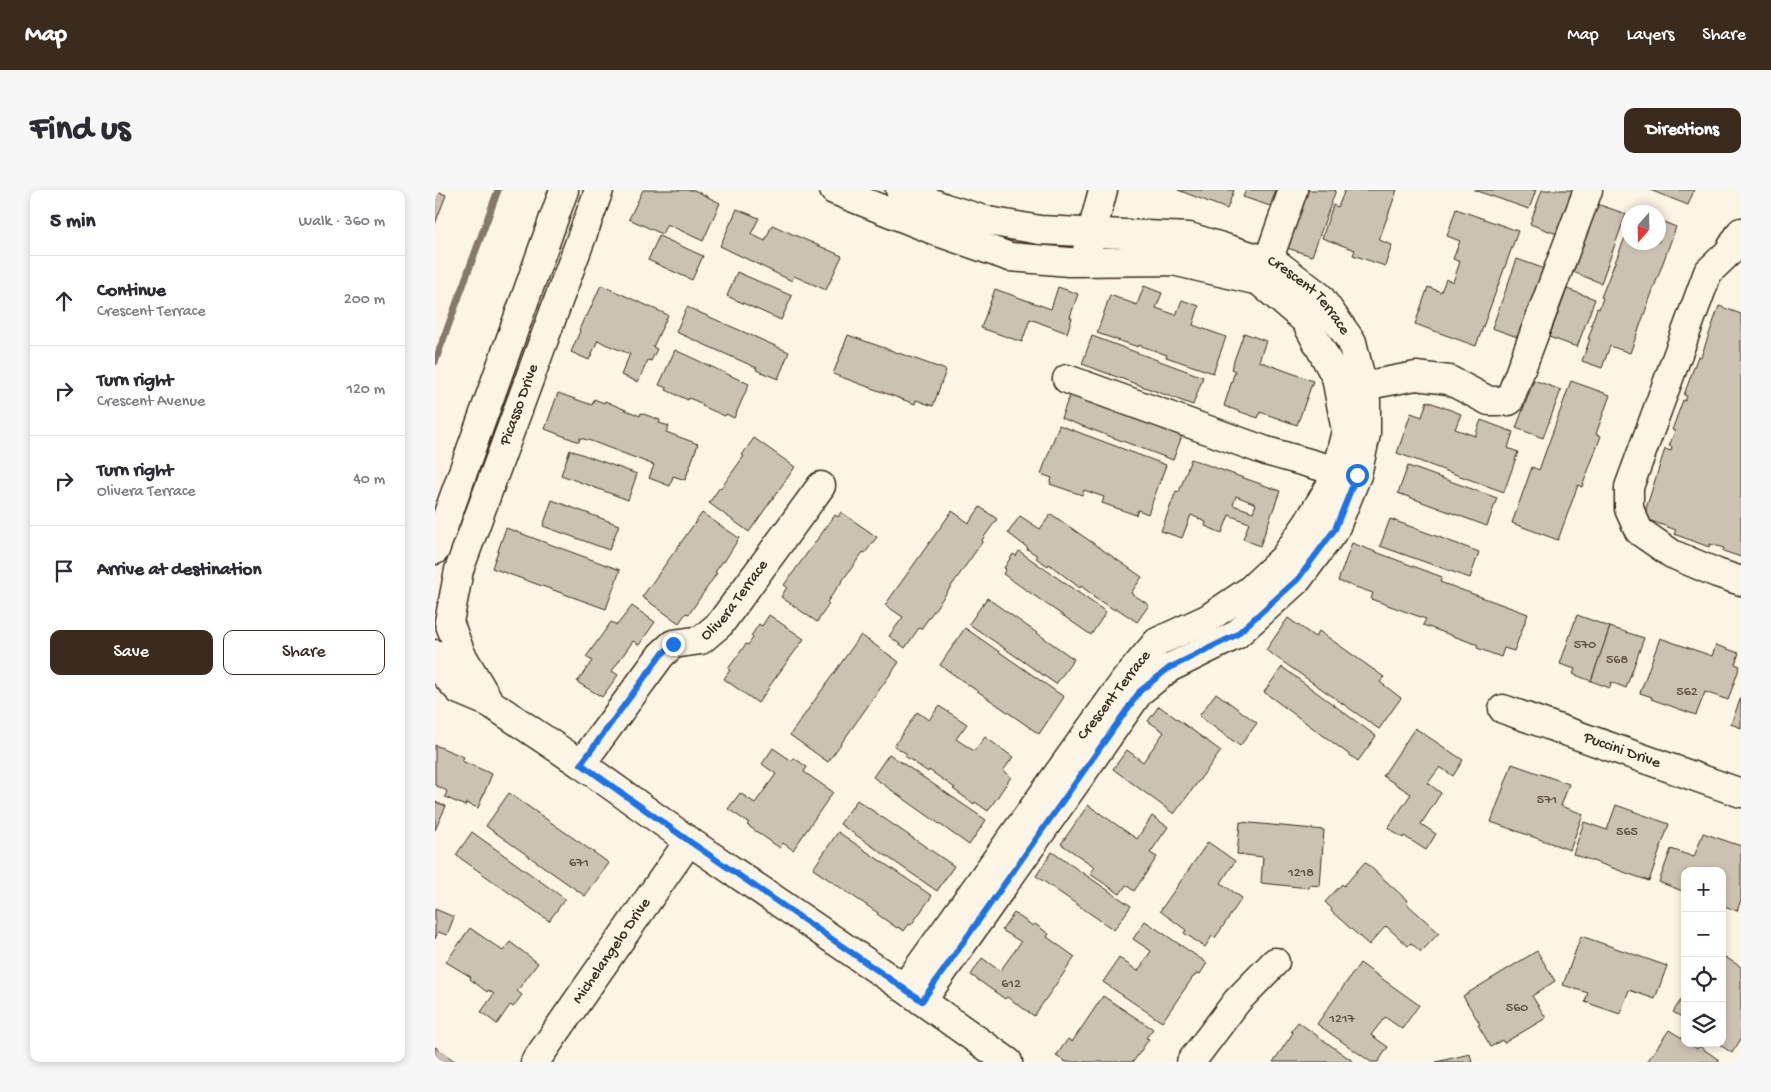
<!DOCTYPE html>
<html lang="en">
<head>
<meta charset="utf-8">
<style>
  :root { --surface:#fff; --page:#f7f7f7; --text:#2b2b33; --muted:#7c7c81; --line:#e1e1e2; --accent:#3b2a1e }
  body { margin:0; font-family:"Gochi Hand",sans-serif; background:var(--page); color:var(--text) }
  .controls { position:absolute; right:15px; bottom:15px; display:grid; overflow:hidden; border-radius:10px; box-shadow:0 2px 8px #0003 }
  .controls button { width:45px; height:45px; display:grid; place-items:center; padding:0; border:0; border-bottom:1px solid var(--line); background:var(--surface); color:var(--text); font:25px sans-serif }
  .compass { position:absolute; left:1186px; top:15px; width:45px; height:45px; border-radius:50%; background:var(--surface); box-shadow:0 2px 8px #0003; rotate:200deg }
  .stop { position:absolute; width:15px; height:15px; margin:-11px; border:4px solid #1a73e8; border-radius:50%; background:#fff }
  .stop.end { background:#1a73e8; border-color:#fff; box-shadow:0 1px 5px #0008 }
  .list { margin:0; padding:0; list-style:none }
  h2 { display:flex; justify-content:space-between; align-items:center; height:65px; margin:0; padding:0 20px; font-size:21px }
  h2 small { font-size:16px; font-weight:400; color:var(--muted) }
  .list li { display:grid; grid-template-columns:32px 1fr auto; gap:15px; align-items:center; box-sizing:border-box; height:90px; padding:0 20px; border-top:1px solid var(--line) }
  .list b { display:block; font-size:19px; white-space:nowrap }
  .list p { margin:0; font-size:16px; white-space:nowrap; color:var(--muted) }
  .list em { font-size:16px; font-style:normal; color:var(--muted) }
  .actions { display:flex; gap:10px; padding:15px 20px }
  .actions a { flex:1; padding:11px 0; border:1px solid var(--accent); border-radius:10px; text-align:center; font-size:18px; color:var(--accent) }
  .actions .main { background:var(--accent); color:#fff }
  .icon { flex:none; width:28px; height:28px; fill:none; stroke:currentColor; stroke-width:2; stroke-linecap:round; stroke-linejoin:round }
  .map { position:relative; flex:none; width:1306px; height:872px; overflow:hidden; border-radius:10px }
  header { display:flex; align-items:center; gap:30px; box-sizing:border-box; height:70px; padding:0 25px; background:var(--accent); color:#fff }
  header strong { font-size:24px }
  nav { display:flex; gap:28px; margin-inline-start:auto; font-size:18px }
  .intro { display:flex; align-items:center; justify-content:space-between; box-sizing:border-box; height:120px; padding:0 30px }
  h1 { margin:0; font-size:35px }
  .button { padding:12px 22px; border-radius:10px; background:var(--accent); color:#fff; font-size:18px; font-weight:700 }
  main { display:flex; gap:30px; padding:0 30px }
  aside { flex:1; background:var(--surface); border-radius:10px; box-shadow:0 2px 8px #0003 }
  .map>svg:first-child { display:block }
</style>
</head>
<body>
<header>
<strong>Map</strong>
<nav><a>Map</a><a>Layers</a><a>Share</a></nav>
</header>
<div class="intro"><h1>Find us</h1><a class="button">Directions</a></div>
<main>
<aside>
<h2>5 min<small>Walk · 360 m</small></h2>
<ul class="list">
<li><svg class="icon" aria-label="ahead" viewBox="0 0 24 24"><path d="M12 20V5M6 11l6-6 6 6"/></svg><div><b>Continue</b><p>Crescent Terrace</p></div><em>200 m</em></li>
<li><svg class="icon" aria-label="right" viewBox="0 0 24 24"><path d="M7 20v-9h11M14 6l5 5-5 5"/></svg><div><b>Turn right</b><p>Crescent Avenue</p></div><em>120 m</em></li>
<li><svg class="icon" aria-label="right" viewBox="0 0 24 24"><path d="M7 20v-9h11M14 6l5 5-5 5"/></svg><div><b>Turn right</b><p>Olivera Terrace</p></div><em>40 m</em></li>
<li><svg class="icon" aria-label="arrive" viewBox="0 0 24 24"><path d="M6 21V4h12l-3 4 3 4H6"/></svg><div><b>Arrive at destination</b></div></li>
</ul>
<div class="actions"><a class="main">Save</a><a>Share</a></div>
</aside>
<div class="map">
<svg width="1306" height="872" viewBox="0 0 1306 872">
  <rect width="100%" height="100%" fill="#fcf5e5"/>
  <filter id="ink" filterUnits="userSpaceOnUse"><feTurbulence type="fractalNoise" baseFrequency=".02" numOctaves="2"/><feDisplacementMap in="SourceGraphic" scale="10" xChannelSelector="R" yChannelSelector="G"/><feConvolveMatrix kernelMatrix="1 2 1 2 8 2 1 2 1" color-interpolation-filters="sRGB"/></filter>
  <g filter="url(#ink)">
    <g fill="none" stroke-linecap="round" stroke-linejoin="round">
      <polyline stroke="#85796b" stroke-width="7" points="0,172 63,0"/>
    </g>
    <g fill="#ccc2b3" stroke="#3b2a1e" fill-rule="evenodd">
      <polygon points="208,0 259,0 285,13 268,51 232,34 227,44 194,29"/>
      <polygon points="743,0 799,0 792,19"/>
      <polygon points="811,0 841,0 835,16 808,7"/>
      <polygon points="869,0 901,0 877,66 849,57"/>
      <polygon points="910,0 962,0 944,50 957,55 950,76 918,65 920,60 887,48 898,15 903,17"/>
      <polygon points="1039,0 1101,0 1094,19"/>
      <polygon points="1107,0 1138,0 1122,44 1095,34"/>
      <polygon points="1215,0 1259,0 1253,15"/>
      <polygon points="0,1 11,5 0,34"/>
      <polygon points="1162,14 1191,24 1166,93 1138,82"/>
      <polygon points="302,19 324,28 316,44 330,51 337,35 407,66 391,100 359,86 357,91 285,56"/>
      <polygon points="1021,19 1083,41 1041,156 980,134 993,97 1006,102 1011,89 1018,92 1025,72 1018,69 1025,51 1012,46"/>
      <polygon points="1224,30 1241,37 1195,163 1175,156 1167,178 1147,171 1155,149 1153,149 1158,135 1156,135 1162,118 1164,119 1168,108 1166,107 1191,45 1192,45 1194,42 1194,52 1224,52"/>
      <polygon points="224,46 268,66 257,90 213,70"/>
      <polygon points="1082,69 1110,79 1085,148 1057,138"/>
      <polygon points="302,82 357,106 346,130 292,106"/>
      <polygon points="166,95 233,125 218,157 222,159 216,171 213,170 203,192 186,185 195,164 170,154 163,150 154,170 136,162 145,141 144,140 150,126 152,126"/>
      <polygon points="709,96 727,103 721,118 741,125 747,110 764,116 758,135 791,147 778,183 731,167 732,165 704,155 703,157 662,143 675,105 702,115"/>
      <polygon points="623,97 643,104 635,127 637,128 632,143 595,129 587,152 546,138 560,99 616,119"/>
      <polygon points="1132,99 1160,109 1142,157 1114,147"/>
      <polygon points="1284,116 1306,124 1306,367 1288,361 1289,358 1275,354 1274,357 1239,344 1241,340 1208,328 1230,259 1236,261 1237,257 1234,256 1240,241 1237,240 1248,210 1250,211 1252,206 1249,205 1263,166 1266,167"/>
      <polygon points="252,117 354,162 343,189 321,180 322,178 241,142"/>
      <polygon points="809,143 831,151 824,171 878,191 862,235 825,222 823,228 789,216 800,181 796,179"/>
      <polygon points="413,145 511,180 498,216 481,210 480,214 398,184"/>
      <polygon points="657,146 768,187 758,215 647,174"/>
      <polygon points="240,160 314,194 299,228 291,224 290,226 267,216 268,214 254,208 253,210 231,200 232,198 224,195"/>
      <polygon points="1099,190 1126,200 1108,248 1081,238"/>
      <polygon points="1136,191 1175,205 1161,244 1166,246 1147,297 1143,295 1123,350 1077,333 1097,277 1104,280"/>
      <polygon points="636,202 748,243 738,270 626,228"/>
      <polygon points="123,203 157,215 159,209 169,213 170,211 205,226 206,223 225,230 224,233 234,236 231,242 263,254 250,290 238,286 235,296 214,288 219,275 156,251 145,248 144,252 110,239"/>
      <polygon points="992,211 1026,224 1020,239 1040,246 1046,230 1078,242 1073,258 1083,262 1069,302 962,263 976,223 987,227"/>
      <polygon points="624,235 731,275 713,324 703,320 701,325 667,313 669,307 649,300 647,305 615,294 617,288 606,284"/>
      <polygon points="319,248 360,277 314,342 274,313 285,297 286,298 309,266 307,265"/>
      <polygon points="135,260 202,284 193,310 126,285"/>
      <path d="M756 269 845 301 825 356 808 349 814 333 794 325 787 343 770 336 771 332 756 325 747 348 726 341 741 301 744 302ZM801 306 821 314 818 322 798 315Z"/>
      <polygon points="973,276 1062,308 1052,336 963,303"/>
      <polygon points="117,310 184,335 174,360 108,336"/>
      <polygon points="545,317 562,329 547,350 548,351 486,439 484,438 470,458 454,446 468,427 450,415 517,321 534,333"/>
      <polygon points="406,322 442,347 430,363 428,362 392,412 394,414 382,432 346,407 352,397 349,395 400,325 403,327"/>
      <polygon points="267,323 304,348 289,372 288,371 280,382 282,383 254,424 251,423 244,433 207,407"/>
      <polygon points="616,324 707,387 696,403 714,415 702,432 681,418 680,420 658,407 659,406 646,396 645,398 614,374 613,376 601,368 603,366 592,359 593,358 573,343 585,326 605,339"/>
      <polygon points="955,329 1044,362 1035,388 945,356"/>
      <polygon points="71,338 185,380 171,419 57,378"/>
      <polygon points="917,353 1007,387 1005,392 1093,424 1079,461 1069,458 1066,467 1042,458 1043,455 988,435 991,429 936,409 938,403 903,391"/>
      <polygon points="584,361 671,422 656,445 568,384 571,379 569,378 578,364 581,366"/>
      <polygon points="552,408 639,469 621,494 534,434"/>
      <polygon points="197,416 220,432 204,455 198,451 177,481 183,485 167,507 142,492 157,471 151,467 176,432 182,435"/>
      <polygon points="334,425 369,449 333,498 334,498 323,513 289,489 295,480 293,479 311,454 313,455 318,448 316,446 324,434 327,436"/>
      <polygon points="1142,425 1175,437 1156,491 1138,484 1140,479 1125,474"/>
      <polygon points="853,428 880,447 884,441 949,487 945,492 966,508 944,539 831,460"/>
      <polygon points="1175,437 1209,448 1191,498 1176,492 1175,498 1156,491"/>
      <polygon points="530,438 629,507 604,544 505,475"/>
      <polygon points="426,445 464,472 393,572 355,545"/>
      <polygon points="1225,448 1277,466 1281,455 1304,463 1300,474 1305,476 1293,510 1270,502 1261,525 1216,509 1217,507 1205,503"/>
      <polygon points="847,477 941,546 923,571 829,502"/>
      <polygon points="781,503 822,533 805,556 764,526"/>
      <polygon points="1306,507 1306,538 1296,534"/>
      <polygon points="504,516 532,534 521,549 539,561 550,547 578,567 568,581 576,587 553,621 540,612 539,614 518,599 520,598 494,580 493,582 470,566 472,564 459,556 482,522 494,530"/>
      <polygon points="724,516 786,561 739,624 678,579 692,560 708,572 729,542 713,531"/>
      <polygon points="980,538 1028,570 1018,586 1005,577 993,593 1006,603 986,634 1001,644 991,660 969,646 968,648 953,638 976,604 948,586"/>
      <polygon points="0,555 29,567 27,571 57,584 43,618 31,613 30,616 10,607 12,601 0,595"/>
      <polygon points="338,558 357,571 359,568 372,577 369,582 398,602 358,660 348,653 345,658 312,635 314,633 293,619 305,603 320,613 341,584 327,574"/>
      <polygon points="454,564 551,630 534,655 438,587"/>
      <polygon points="1077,574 1134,594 1126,616 1148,624 1135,660 1056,632"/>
      <polygon points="74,603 174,673 150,706 51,636"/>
      <polygon points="422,610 519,676 502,701 405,634"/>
      <polygon points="0,612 11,616 0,640"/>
      <polygon points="653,615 702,649 717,626 733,637 715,663 722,667 699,701 691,695 685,704 655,684 660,677 626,654"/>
      <polygon points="1181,615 1234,634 1214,691 1138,664 1149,632 1172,640"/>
      <polygon points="805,632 889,640 885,696 875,695 874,698 826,693 828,667 802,664"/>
      <polygon points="37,642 130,709 114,731 21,665"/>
      <polygon points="403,642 497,706 476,735 474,734 469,741 463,737 462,738 442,724 443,723 378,679"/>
      <polygon points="1268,643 1306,656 1306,710 1302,721 1287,715 1287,681 1250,681 1250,702 1224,692 1236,659 1259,667"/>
      <polygon points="773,652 800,671 786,693 807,708 780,748 777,746 770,757 749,743 751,740 725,721"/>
      <polygon points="617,662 696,716 679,740 601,686"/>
      <polygon points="930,672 973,711 971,713 1004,743 986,762 976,753 973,756 951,736 934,755 896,721 897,719 890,712 907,694 909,696"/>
      <polygon points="0,719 19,727 12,745 3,742 0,749"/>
      <polygon points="579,723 598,736 600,734 614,744 612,747 640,767 599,826 572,807 570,809 536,785 547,768 565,781 586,752 567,740"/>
      <polygon points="710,731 772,773 765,784 762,783 759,787 758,787 727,832 668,792 684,768 703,781 716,761 698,749"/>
      <polygon points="35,738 68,761 75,752 103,773 82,801 87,805 78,817 75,815 62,834 46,822 59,804 53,800 52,802 35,789 36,787 11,772"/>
      <polygon points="1146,746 1232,776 1220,809 1194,800 1185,824 1150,812 1153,803 1128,795"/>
      <polygon points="1102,761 1120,791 1097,806 1111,828 1069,853 1067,850 1056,857 1043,835 1045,834 1028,806"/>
      <polygon points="1287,765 1306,777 1306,849 1297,863 1285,855 1287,853"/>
      <polygon points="925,773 984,815 967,839 950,827 936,845 953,857 943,872 936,872 882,834"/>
      <polygon points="1250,804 1250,829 1238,822"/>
      <polygon points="668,806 718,839 711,848 714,849 698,872 631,872 621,866 633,849 637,852"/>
      <polygon points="863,832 919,872 838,872 858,843 856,841"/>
      <polygon points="1234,840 1250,850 1250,853 1254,853 1262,859 1264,856 1284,870 1282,872 1212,872"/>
      <polygon points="0,857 21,872 0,872"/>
      <polygon points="1035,864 1037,872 1001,872"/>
    </g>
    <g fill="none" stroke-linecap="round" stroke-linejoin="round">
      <defs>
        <g id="minor">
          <polyline points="399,0 506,43 575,67 634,72 738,71 824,91 870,130 901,187 911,241 899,290 873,333 849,368 815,400 772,429 722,452 691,489 469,798"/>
          <path id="s1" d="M465 0 510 18 553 31 605 40 754 47 842 74 884 106 917 152 931 210V244L922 285 900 339 863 389 801 445 734 478 705 501 487 811"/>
          <polyline points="1306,42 1293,63 1273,82 1194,297 1194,319 1204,341 1237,364 1282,383 1306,391"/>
          <polyline points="652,61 668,0"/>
          <polyline points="826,87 833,71 858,0"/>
          <polyline points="632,189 831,261 902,281"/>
          <polyline points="928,196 981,186 1014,190 1054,211 1074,211 1153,0"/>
          <polyline points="0,360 129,0"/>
          <polyline points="0,464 5,479 24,500 55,513 146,574 254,651 469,798 573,872"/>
          <path id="s2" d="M55 513 26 464 14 432 24 380 164 0"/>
          <path id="s3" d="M1068 519 1306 603"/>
          <path id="s4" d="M146 574 226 465 238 454 266 450 285 434 386 296"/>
          <path id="s5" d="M100 872 254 651"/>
          <polyline points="756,872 802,811 840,772"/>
        </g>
      </defs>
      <use href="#minor" stroke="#3b2a1e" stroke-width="31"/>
      <use href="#minor" stroke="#fcf5e5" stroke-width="28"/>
    </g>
  </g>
  <g fill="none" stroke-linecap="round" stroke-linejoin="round" filter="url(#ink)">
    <polyline stroke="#1a73e8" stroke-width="6" points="238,454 226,465 146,574 254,651 487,811 705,501 734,478 801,445 863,389 900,339 922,285"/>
  </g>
  <g text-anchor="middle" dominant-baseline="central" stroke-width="4" stroke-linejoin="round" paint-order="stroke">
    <g font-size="14" fill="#5f5043">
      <text x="1150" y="455">570</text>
      <text x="1182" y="470">568</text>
      <text x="1252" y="502">562</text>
      <text x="1112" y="610">571</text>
      <text x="1192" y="642">565</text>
      <text x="144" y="673">671</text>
      <text x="866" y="683">1218</text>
      <text x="576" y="794">612</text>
      <text x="1082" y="818">560</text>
      <text x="907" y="829">1217</text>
    </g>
    <g font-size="16" fill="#3b2a1e" stroke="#fcf5e5">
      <text stroke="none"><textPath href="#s1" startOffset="432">Crescent Terrace</textPath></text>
      <text stroke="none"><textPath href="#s2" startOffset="320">Picasso Drive</textPath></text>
      <text stroke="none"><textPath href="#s4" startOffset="232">Olivera Terrace</textPath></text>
      <text transform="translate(680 506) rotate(-52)">Crescent Terrace</text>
      <text stroke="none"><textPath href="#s3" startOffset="126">Puccini Drive</textPath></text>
      <text stroke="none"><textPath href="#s5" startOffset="135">Michelangelo Drive</textPath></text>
    </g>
  </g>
</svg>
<div class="controls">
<button>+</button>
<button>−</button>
<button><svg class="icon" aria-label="locate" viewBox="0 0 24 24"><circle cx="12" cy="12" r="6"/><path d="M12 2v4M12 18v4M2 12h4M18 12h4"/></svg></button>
<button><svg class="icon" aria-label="layers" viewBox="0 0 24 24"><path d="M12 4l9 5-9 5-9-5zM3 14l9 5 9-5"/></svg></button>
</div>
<svg class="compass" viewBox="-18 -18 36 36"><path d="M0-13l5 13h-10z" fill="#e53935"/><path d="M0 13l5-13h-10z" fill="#7c7c81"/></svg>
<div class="stop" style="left:922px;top:285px"></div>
<div class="stop end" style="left:238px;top:454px"></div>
</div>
</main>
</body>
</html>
